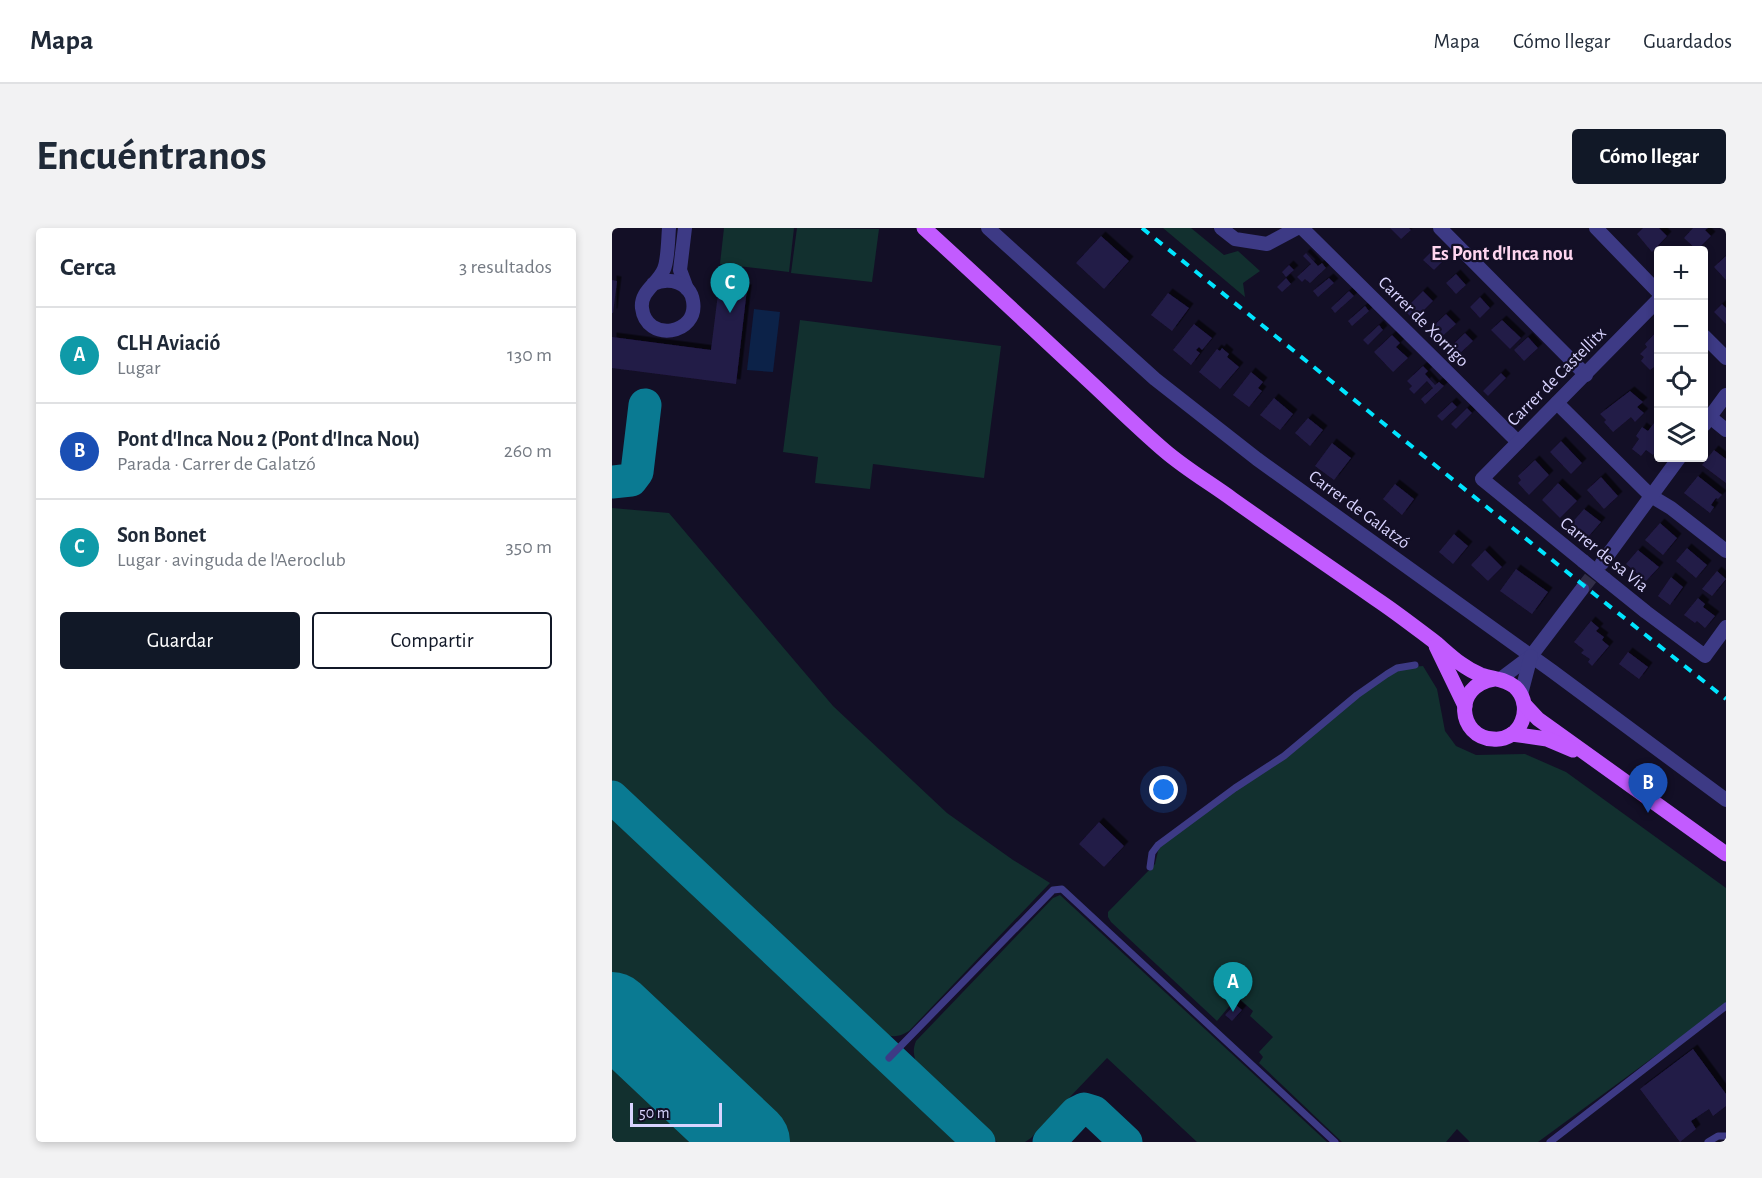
<!DOCTYPE html>
<html lang="es">
<head>
<meta charset="utf-8">
<style>
  :root { --surface:#fff; --page:#f2f2f3; --text:#1f2937; --muted:#747a83; --line:#e0e1e3; --accent:#111827 }
  body { margin:0; font-family:"Alegreya Sans",sans-serif; background:var(--page); color:var(--text) }
  .controls { position:absolute; right:18px; top:18px; display:grid; overflow:hidden; border-radius:6px; box-shadow:0 3px 9px #0003 }
  .controls button { width:54px; height:54px; display:grid; place-items:center; padding:0; border:0; border-bottom:2px solid var(--line); background:var(--surface); color:var(--text); font:30px sans-serif }
  .scale { position:absolute; left:18px; bottom:15px; width:92px; box-sizing:border-box; padding-left:6px; border:3px solid #d9d4ff; border-top:0; font-size:16px; line-height:21px; white-space:nowrap; color:#d9d4ff; -webkit-text-stroke:4px #130f26; paint-order:stroke }
  .you { position:absolute; left:552px; top:562px; width:21px; height:21px; margin:-15px; border:4px solid #fff; border-radius:50%; background:#1a73e8; box-shadow:0 0 0 9px #1a73e833 }
  .badge { display:grid; place-items:center; width:39px; height:39px; border-radius:50%; background:var(--accent); color:#fff; font-size:20px; font-weight:700 }
  .pin { position:absolute; translate:-50% -50px; filter:drop-shadow(0 2px 3px #0008) }
  .pin::after { content:''; position:absolute; top:32px; width:21px; height:18px; background:inherit; clip-path:polygon(0 0,100% 0,50% 100%) }
  .list { margin:0; padding:0; list-style:none }
  h2 { display:flex; justify-content:space-between; align-items:center; height:78px; margin:0; padding:0 24px; font-size:26px }
  h2 small { font-size:20px; font-weight:400; color:var(--muted) }
  .list li { display:grid; grid-template-columns:39px 1fr auto; gap:18px; align-items:center; box-sizing:border-box; height:96px; padding:0 24px; border-top:2px solid var(--line) }
  .list b { display:block; font-size:22px; white-space:nowrap }
  .list p { margin:0; font-size:20px; white-space:nowrap; color:var(--muted) }
  .list em { font-size:20px; font-style:normal; color:var(--muted) }
  .actions { display:flex; gap:12px; padding:18px 24px }
  .actions a { flex:1; padding:14px 0; border:2px solid var(--accent); border-radius:6px; text-align:center; font-size:21px; color:var(--accent) }
  .actions .main { background:var(--accent); color:#fff }
  .icon { flex:none; width:33px; height:33px; fill:none; stroke:currentColor; stroke-width:2; stroke-linecap:round; stroke-linejoin:round }
  .map { position:relative; flex:none; width:1114px; height:914px; overflow:hidden; border-radius:6px }
  header { display:flex; align-items:center; gap:36px; box-sizing:border-box; height:84px; padding:0 30px; background:var(--surface); border-bottom:2px solid var(--line) }
  header strong { font-size:28px }
  nav { display:flex; gap:33px; margin-inline-start:auto; font-size:21px }
  .intro { display:flex; align-items:center; justify-content:space-between; box-sizing:border-box; height:144px; padding:0 36px }
  h1 { margin:0; font-size:42px }
  .button { padding:15px 27px; border-radius:6px; background:var(--accent); color:#fff; font-size:21px; font-weight:700 }
  main { display:flex; gap:36px; padding:0 36px }
  aside { flex:1; background:var(--surface); border-radius:6px; box-shadow:0 3px 9px #0003 }
  .map>svg:first-child { display:block }
</style>
</head>
<body>
<header>
<strong>Mapa</strong>
<nav><a>Mapa</a><a>Cómo llegar</a><a>Guardados</a></nav>
</header>
<div class="intro"><h1>Encuéntranos</h1><a class="button">Cómo llegar</a></div>
<main>
<aside>
<h2>Cerca<small>3 resultados</small></h2>
<ul class="list">
<li><span class="badge" style="background:#0f9aa8">A</span><div><b>CLH Aviació</b><p>Lugar</p></div><em>130 m</em></li>
<li><span class="badge" style="background:#1a4fb4">B</span><div><b>Pont d'Inca Nou 2 (Pont d'Inca Nou)</b><p>Parada · Carrer de Galatzó</p></div><em>260 m</em></li>
<li><span class="badge" style="background:#0f9aa8">C</span><div><b>Son Bonet</b><p>Lugar · avinguda de l'Aeroclub</p></div><em>350 m</em></li>
</ul>
<div class="actions"><a class="main">Guardar</a><a>Compartir</a></div>
</aside>
<div class="map">
<svg width="1114" height="914" viewBox="0 0 1114 914">
  <defs>
    <filter id="shadow"><feDropShadow dx="4.5" dy="-4.5" stdDeviation="0" flood-color="#0009"/></filter>
  </defs>
  <rect width="100%" height="100%" fill="#130f26"/>
  <g fill="#12302f">
    <polygon points="112,0 182,0 177,44 108,36"/>
    <polygon points="185,0 267,1 260,54 179,45"/>
    <polygon points="551,0 579,0 612,27 626,23 648,43 631,55 633,69"/>
    <polygon points="188,92 389,118 372,250 261,236 258,261 203,255 206,229 171,224"/>
    <path d="M0 280 57 285 221 478 335 585 401 632 438 655 297 803C286 810 280 809 268 805L0 552Z"/>
    <polygon points="811,438 825,461 833,503 844,518 864,527 913,526 954,544 1114,660 1114,776 926,914 858,914 845,901 834,914 730,914 647,835 651,829 647,824 661,809 638,788 641,783 625,769 605,793 499,694 496,689 496,684 543,636 547,619 785,440"/>
    <polygon points="0,581 356,914 169,914 0,756"/>
    <path d="M448 667 715 914H585L495 830 419 910 413 914H385L306 839C302 829 300 823 304 813L441 670Z"/>
    <polygon points="0,816 104,914 0,914"/>
  </g>
  <polygon fill="#0c2248" points="142,81 168,84 161,144 135,142"/>
  <g fill="none" stroke-linecap="round" stroke-linejoin="round">
    <g stroke="#0a7a92" stroke-width="33">
      <polyline points="0,254 19,252 25,244 33,177"/>
      <polyline points="0,569 367,914"/>
      <polyline points="437,914 464,885 472,881 482,884 514,914"/>
    </g>
    <polyline stroke="#0a7a92" stroke-width="82" points="0,785 137,914"/>
  </g>
  <g fill="#241b47" filter="url(#shadow)">
    <polygon points="778,0 797,0 799,2 789,11"/>
    <polygon points="1031,0 1047,0 1055,8 1040,24 1025,6"/>
    <polygon points="1081,0 1096,0 1093,2 1099,8 1085,22 1072,10"/>
    <polygon points="489,8 517,33 492,61 464,35"/>
    <polygon points="820,23 831,33 822,42 811,32"/>
    <polygon points="694,25 706,38 710,35 714,40 698,55 693,51 690,54 685,49 699,36 691,28"/>
    <polygon points="1114,28 1114,52 1102,39"/>
    <polygon points="677,37 682,42 674,49 670,44"/>
    <polygon points="844,46 854,57 844,66 834,55"/>
    <polygon points="674,50 679,56 670,64 665,59"/>
    <polygon points="717,50 722,55 706,69 701,63"/>
    <polygon points="0,52 5,53 1,85 0,85"/>
    <polygon points="107,58 135,61 124,156 0,140 0,109 99,122"/>
    <polygon points="737,63 742,68 723,85 719,80"/>
    <polygon points="811,63 821,73 802,92 792,82"/>
    <polygon points="556,65 577,80 560,103 539,87"/>
    <polygon points="868,69 878,80 868,90 858,79"/>
    <polygon points="1110,76 1114,80 1114,96 1102,84"/>
    <polygon points="753,78 757,83 740,98 736,93"/>
    <polygon points="834,86 844,96 826,112 817,102"/>
    <polygon points="890,92 909,110 898,121 879,102"/>
    <polygon points="582,96 600,110 590,122 587,119 584,122 588,125 579,137 561,122"/>
    <polygon points="767,97 771,102 756,117 751,112"/>
    <polygon points="1046,102 1046,136 1038,142 1029,133 1032,129 1028,126 1035,119 1033,116"/>
    <polygon points="853,105 861,113 844,129 836,121"/>
    <polygon points="780,107 788,115 784,119 796,130 781,144 762,124"/>
    <polygon points="916,109 926,120 912,133 902,122"/>
    <polygon points="610,120 617,126 615,129 627,139 608,161 587,144 605,121 608,123"/>
    <polygon points="811,138 816,143 813,146 823,157 827,154 832,158 813,176 809,171 821,160 815,153 802,166 797,161 800,158 795,153"/>
    <polygon points="639,144 651,154 646,160 650,163 637,179 621,167"/>
    <polygon points="889,145 894,150 876,168 871,163"/>
    <polygon points="1018,163 1031,174 1025,179 1032,185 1023,194 1019,189 1001,204 992,194 994,192 988,186"/>
    <polygon points="662,170 681,186 668,202 648,187"/>
    <polygon points="840,174 845,179 830,193 825,188"/>
    <polygon points="855,180 860,185 844,201 839,196"/>
    <polygon points="696,190 711,202 698,218 683,205"/>
    <polygon points="1045,191 1046,193 1046,220 1041,227 1034,222 1029,228 1020,221 1027,211 1024,208 1030,199 1036,203"/>
    <polygon points="949,213 970,235 959,246 938,224"/>
    <polygon points="720,215 739,230 722,252 703,238"/>
    <polygon points="1102,222 1114,231 1114,255 1090,237"/>
    <polygon points="923,232 937,247 917,267 906,255 909,252 906,248"/>
    <polygon points="1086,248 1110,267 1106,271 1104,270 1099,277 1102,279 1098,285 1072,265"/>
    <polygon points="989,249 1006,268 992,281 975,262"/>
    <polygon points="946,255 965,273 948,290 930,272"/>
    <polygon points="783,256 802,271 790,287 771,271"/>
    <polygon points="972,281 989,294 975,310 958,297"/>
    <polygon points="1048,295 1065,310 1051,327 1033,312"/>
    <polygon points="842,306 856,318 841,336 827,324"/>
    <polygon points="1075,320 1095,337 1084,350 1064,333"/>
    <polygon points="873,322 890,339 876,353 859,337"/>
    <polygon points="1026,322 1047,339 1034,353 1014,336"/>
    <polygon points="904,341 936,364 920,386 888,363"/>
    <polygon points="1105,343 1114,351 1100,368 1090,361"/>
    <polygon points="1059,349 1071,359 1058,377 1046,368"/>
    <polygon points="1086,370 1093,376 1091,379 1103,388 1093,400 1085,393 1083,395 1072,387"/>
    <polygon points="979,393 987,400 984,403 992,409 990,412 997,418 980,438 976,434 978,431 969,425 972,422 962,414"/>
    <polygon points="1016,424 1036,439 1027,451 1007,436"/>
    <polygon points="487,594 512,618 492,639 467,616"/>
    <polygon points="623,776 630,782 620,793 613,787"/>
    <polygon points="1081,821 1114,866 1114,878 1101,888 1097,881 1079,893 1084,901 1068,914 1028,861"/>
  </g>
  <g fill="none" stroke-linecap="round" stroke-linejoin="round">
    <polyline stroke="#312d47" stroke-width="14" stroke-dasharray="14 7" stroke-linecap="butt" points="970,361 990,335"/>
    <g stroke="#3d3a85" stroke-width="7">
      <polyline points="538,639 540,625 546,617 623,560 672,528 745,467 775,446 785,440 803,437"/>
      <polyline points="277,830 441,662 450,661 723,914"/>
      <polyline points="938,914 1114,778"/>
      <polyline points="1096,914 1106,908 1114,908"/>
    </g>
    <g stroke="#3d3a85" stroke-width="14">
      <polyline points="73,0 68,42 75,61"/>
      <polyline points="376,0 543,151 645,231 940,443 1114,572"/>
      <polyline points="609,0 623,11 655,16 685,0"/>
      <polyline points="690,0 906,214"/>
      <polyline points="828,0 974,147"/>
      <polyline points="984,0 1046,64"/>
      <path d="M41 56C57 49 78 54 81 73 87 107 34 115 30 80 28 63 46 56 52 41 56 32 56 11 57 0"/>
      <polyline points="1092,108 1114,130"/>
      <polyline points="945,175 1039,268 1059,280 1114,323"/>
      <polyline points="1098,189 1114,202"/>
      <polyline points="1092,197 1114,167"/>
      <polyline points="971,333 870,251 1046,72"/>
      <polyline points="990,335 1067,230"/>
      <polyline points="993,351 1034,384 1093,428 1114,399"/>
      <polyline points="887,452 919,428 970,361"/>
      <polyline points="909,466 919,428"/>
    </g>
    <g stroke="#c25bff" stroke-width="15">
      <path d="M312 0C367 50 421 101 475 151 501 175 526 200 553 223 574 241 598 255 620 271 668 305 716 338 764 371 785 385 804 400 824 415 838 427 851 440 869 447 880 451 894 451 903 459 923 478 909 514 881 511 846 509 840 458 882 451"/>
      <polyline points="824,418 853,478"/>
      <polyline points="912,476 926,491 1114,626"/>
      <polyline points="900,506 935,511 961,522"/>
    </g>
    <polyline stroke="#00e5ff" stroke-width="4" stroke-dasharray="9 8" stroke-linecap="butt" points="530,0 981,365 1114,471"/>
    <polyline stroke="#3d3a85" stroke-width="14" points="971,333 993,351"/>
  </g>
  <g text-anchor="middle" dominant-baseline="central" stroke-width="4.5" stroke-linejoin="round" paint-order="stroke">
    <g font-size="18" fill="#d9d4ff" stroke="#130f26">
      <text transform="translate(811 94) rotate(45)">Carrer de Xorrigo</text>
      <text transform="translate(945 149) rotate(-45)">Carrer de Castellitx</text>
      <text transform="translate(747 282) rotate(36)">Carrer de Galatzó</text>
      <text transform="translate(992 327) rotate(39)">Carrer de sa Via</text>
    </g>
    <g font-size="20" font-weight="bold" fill="#ffd6f0" stroke="#130f26">
      <text x="890" y="26">Es Pont d'Inca nou</text>
    </g>
  </g>
</svg>
<div class="controls">
<button>+</button>
<button>−</button>
<button><svg class="icon" aria-label="locate" viewBox="0 0 24 24"><circle cx="12" cy="12" r="6"/><path d="M12 2v4M12 18v4M2 12h4M18 12h4"/></svg></button>
<button><svg class="icon" aria-label="layers" viewBox="0 0 24 24"><path d="M12 4l9 5-9 5-9-5zM3 14l9 5 9-5"/></svg></button>
</div>
<div class="scale">50 m</div>
<div class="you"></div>
<div class="pin badge" style="left:621px;top:784px;background:#0f9aa8">A</div>
<div class="pin badge" style="left:1036px;top:585px;background:#1a4fb4">B</div>
<div class="pin badge" style="left:118px;top:85px;background:#0f9aa8">C</div>
</div>
</main>
</body>
</html>
